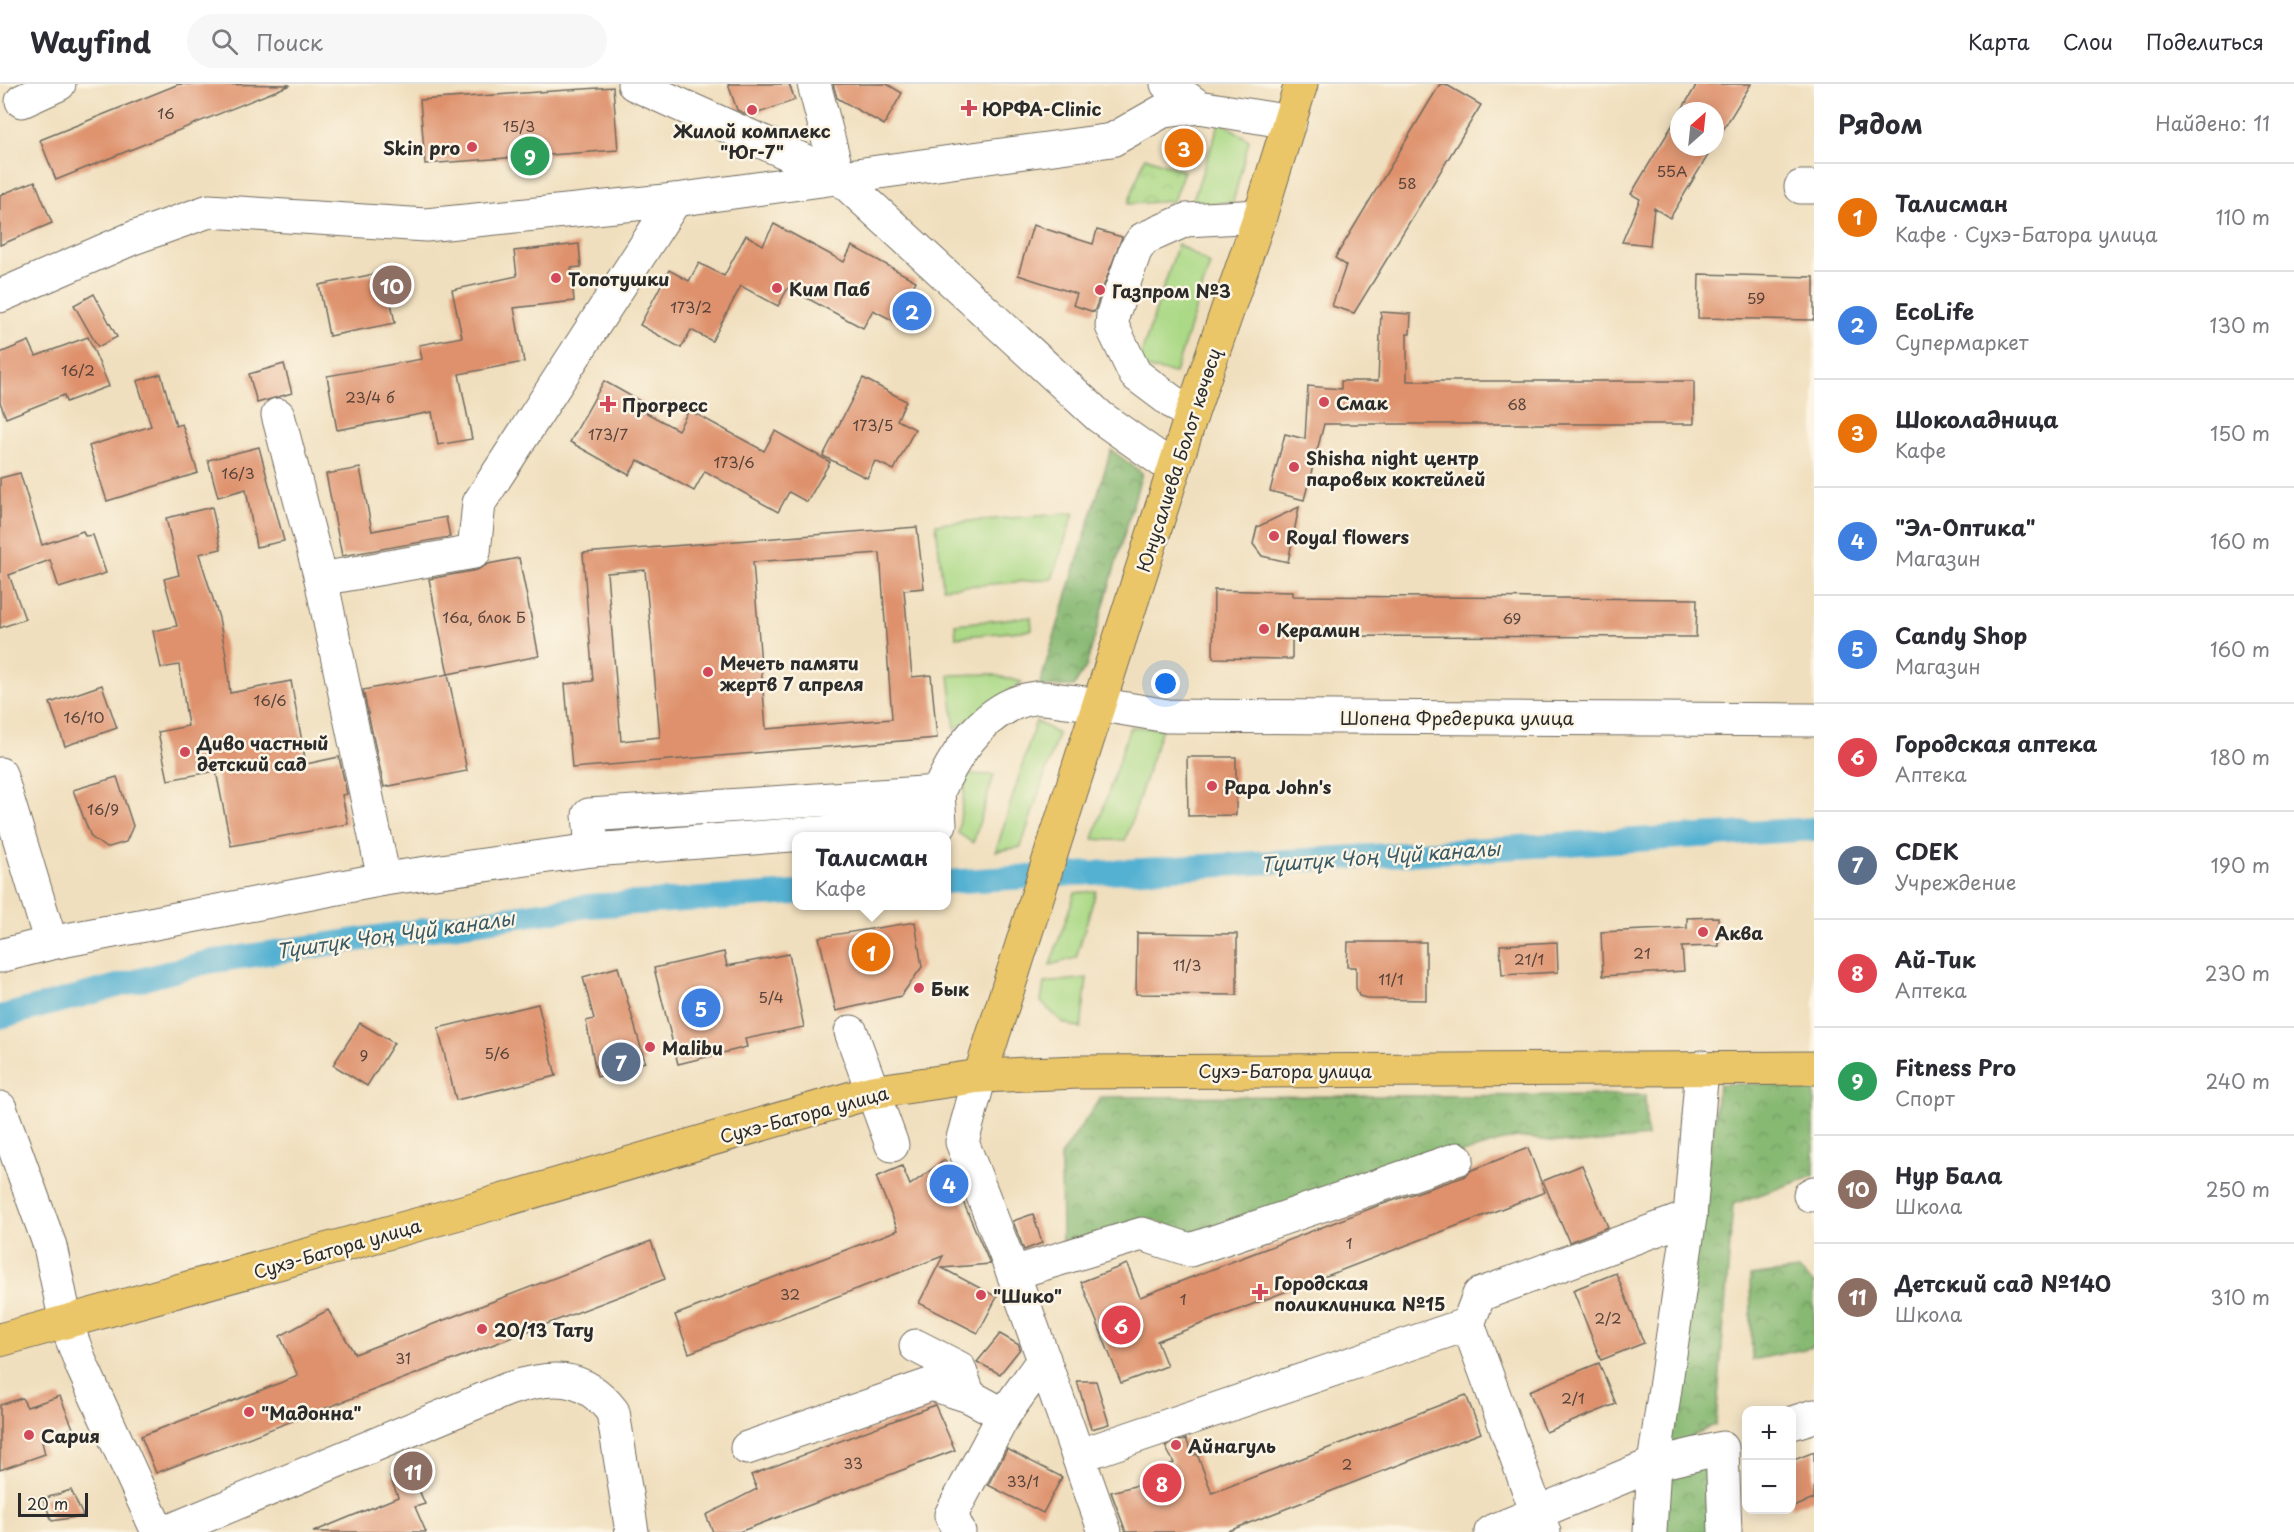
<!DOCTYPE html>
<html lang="ru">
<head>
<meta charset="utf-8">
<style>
  :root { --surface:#fff; --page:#f7f7f7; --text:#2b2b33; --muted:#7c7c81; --line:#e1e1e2; --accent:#d1495b }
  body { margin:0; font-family:"Playpen Sans",sans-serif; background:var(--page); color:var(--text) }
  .controls { position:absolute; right:18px; bottom:18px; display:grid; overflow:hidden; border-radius:12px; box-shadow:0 3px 15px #0003 }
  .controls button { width:54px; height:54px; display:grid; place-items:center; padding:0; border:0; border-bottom:2px solid var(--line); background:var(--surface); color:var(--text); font:30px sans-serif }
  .compass { position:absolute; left:1670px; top:18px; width:54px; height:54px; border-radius:50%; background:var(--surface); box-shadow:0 3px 15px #0003; rotate:27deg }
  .scale { position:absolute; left:18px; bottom:15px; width:70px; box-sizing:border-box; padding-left:6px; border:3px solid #2b2b2b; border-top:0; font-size:16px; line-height:21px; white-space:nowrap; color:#2b2b2b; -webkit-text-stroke:4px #fcf5e5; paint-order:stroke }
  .you { position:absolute; left:1166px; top:600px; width:21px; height:21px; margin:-15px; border:4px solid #fff; border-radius:50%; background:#1a73e8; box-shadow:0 0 0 9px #1a73e833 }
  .badge { display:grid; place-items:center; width:39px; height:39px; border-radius:50%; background:var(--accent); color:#fff; font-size:20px; font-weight:700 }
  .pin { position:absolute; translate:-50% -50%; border:3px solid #fff; box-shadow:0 2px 6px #0006 }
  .popup { position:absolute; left:792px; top:748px; width:159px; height:78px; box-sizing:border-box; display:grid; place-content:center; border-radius:12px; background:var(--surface); filter:drop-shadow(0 2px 4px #0005); font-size:20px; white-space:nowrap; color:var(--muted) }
  .popup b { font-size:22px; color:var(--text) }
  .popup::after { content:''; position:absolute; left:50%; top:100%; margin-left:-12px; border:12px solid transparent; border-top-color:var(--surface) }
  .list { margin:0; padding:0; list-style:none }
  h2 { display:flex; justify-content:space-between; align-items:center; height:78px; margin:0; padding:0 24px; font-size:26px }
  h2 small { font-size:20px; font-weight:400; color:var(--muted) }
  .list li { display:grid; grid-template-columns:39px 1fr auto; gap:18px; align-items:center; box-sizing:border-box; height:108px; padding:0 24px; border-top:2px solid var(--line) }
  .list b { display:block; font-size:22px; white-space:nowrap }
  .list p { margin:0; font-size:20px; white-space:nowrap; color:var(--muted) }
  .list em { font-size:20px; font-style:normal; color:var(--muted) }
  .icon { flex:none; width:33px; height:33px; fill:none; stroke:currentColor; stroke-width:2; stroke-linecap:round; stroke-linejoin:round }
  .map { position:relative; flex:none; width:1814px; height:1448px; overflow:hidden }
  header { display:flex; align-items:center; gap:36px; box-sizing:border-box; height:84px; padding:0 30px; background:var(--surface); border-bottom:2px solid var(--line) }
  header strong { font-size:28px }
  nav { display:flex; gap:33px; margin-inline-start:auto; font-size:21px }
  .search { width:420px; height:54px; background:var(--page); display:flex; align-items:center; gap:15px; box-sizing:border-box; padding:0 21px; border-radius:33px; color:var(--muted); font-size:22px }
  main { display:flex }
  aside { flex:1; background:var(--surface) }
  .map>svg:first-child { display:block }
</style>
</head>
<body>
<header>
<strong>Wayfind</strong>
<div class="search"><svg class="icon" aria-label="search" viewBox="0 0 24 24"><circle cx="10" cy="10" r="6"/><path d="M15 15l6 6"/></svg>Поиск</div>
<nav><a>Карта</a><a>Слои</a><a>Поделиться</a></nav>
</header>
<main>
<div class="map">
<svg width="1814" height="1448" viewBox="0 0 1814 1448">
  <defs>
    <pattern id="forest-crowns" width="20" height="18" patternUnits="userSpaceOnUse" patternTransform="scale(1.5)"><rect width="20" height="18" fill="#88b973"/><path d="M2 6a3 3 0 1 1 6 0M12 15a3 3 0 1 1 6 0" fill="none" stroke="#6f975f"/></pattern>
    <pattern id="park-crowns" width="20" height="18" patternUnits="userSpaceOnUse" patternTransform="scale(1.5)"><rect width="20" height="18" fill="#abd986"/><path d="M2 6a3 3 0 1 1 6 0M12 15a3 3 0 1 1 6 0" fill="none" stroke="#93ba74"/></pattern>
  </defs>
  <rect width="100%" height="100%" fill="#fcf5e5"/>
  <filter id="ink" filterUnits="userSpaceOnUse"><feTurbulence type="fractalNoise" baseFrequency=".0167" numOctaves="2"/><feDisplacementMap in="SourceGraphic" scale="12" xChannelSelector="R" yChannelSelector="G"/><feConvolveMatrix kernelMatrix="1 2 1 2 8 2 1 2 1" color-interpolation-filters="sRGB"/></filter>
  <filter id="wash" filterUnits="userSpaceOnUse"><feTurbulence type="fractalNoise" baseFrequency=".008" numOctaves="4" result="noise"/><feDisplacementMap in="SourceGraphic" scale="24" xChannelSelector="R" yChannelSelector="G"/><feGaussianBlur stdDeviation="1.35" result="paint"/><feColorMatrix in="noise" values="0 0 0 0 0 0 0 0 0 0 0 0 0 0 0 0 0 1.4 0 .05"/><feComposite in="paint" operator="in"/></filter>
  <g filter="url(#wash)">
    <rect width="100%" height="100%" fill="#f0dfbe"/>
    <g fill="#abd986" stroke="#6b8258" stroke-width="1.5">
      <polygon points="1220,37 1249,56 1233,118 1191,121"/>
      <polygon points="1178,160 1210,180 1175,289 1137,283"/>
      <polygon points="1074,429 1052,495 943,504 936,440"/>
      <polygon points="1031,533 1032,546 956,553 955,540"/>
      <polygon points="990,590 1022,598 955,645 949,591"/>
      <polygon points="1036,637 1058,650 1021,763 996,767"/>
      <polygon points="1130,643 1162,644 1125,757 1093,755"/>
      <polygon points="967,690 994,691 973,759 958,749"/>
      <polygon points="1096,807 1076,874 1050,881 1075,809"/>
      <polygon points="1087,894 1081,945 1062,938 1041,918 1044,899"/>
    </g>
    <g fill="url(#forest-crowns)" stroke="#5a724f" stroke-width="1.5">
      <polygon points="1111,366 1142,389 1086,583 1074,602 1039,603"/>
      <polygon points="1719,1000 1814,1000 1814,1092 1733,1120 1716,1340 1669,1364"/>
      <polygon points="1645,1011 1647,1053 1578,1060 1516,1053 1191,1149 1153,1136 1062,1158 1061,1072 1101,1013"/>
      <polygon points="1798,1186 1814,1199 1814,1263 1752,1276 1750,1192"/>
      <polygon points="1710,1378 1713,1448 1661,1448 1666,1390"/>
    </g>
    <polygon fill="url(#park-crowns)" stroke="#6b8258" stroke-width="1.5" points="1145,73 1184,87 1173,117 1128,120"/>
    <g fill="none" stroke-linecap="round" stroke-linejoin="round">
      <g stroke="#54b1d2" stroke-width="24">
        <polyline points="946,798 1814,745"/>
        <polyline points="0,933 208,878 588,822 796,809"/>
      </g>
    </g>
    <g id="blocks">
      <g fill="#de916c" fill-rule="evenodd">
        <polygon points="179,0 290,1 56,96 40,56"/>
        <polygon points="728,0 789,0 795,16 750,32 737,26"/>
        <polygon points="833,0 887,0 902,9 884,41 837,14"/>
        <polygon points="1440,0 1445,0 1481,21 1354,229 1332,222 1346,181 1335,174"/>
        <polygon points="1697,0 1751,0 1715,59 1715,27 1681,27"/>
        <polygon points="613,3 618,66 425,80 420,16"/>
        <polygon points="1679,30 1679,63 1713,63 1670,134 1654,124 1650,161 1622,158 1640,115 1631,110"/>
        <polygon points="35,97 52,139 0,161 0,111"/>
        <polygon points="774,140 844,178 852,162 916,197 894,237 873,226 863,244 788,204 778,222 741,202 712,257 691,246 681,264 640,241 669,186 689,197 699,179 724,192 746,151 763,161"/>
        <polygon points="1033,141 1093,160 1097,146 1122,153 1094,228 1073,221 1077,210 1018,191"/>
        <polygon points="579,160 581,183 571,184 574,217 514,224 524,278 459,290 472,355 438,361 432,328 337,346 327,292 422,275 419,261 462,253 452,206 517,192 514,167"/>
        <polygon points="385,188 395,239 329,252 319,201"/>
        <polygon points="1699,190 1814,193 1814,236 1698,234"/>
        <polygon points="94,210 117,253 98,263 74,221"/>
        <polygon points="1381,228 1411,230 1410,250 1407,250 1407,297 1694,297 1694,340 1324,340 1304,416 1270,407 1285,350 1305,355 1308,302 1341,305 1341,297 1378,297"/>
        <polygon points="88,253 109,302 66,318 64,311 6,334 0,318 0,269 29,257 36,272"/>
        <polygon points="284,280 292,309 257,319 249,290"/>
        <polygon points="161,290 176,342 182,340 198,389 107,417 89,362 151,342 137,297"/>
        <polygon points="863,294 906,317 897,336 915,345 894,386 875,377 867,394 823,372"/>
        <polygon points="604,297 645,320 641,326 678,346 689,326 764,367 775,347 830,378 807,418 789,408 778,428 705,387 694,407 638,376 629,391 570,358"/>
        <polygon points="259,363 284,457 256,463 246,405 218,413 208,376"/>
        <polygon points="360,384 372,447 446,433 450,453 342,472 326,390"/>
        <polygon points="20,389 42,461 83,447 85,452 93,451 106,489 59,504 50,476 9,491 25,535 0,544 0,394"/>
        <polygon points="212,423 221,465 199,470 219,534 226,571 230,609 291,597 306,680 339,673 347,710 342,711 348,740 231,762 216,687 168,696 158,648 188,642 179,581 161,584 153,547 177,542 164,495 179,491 166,434"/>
        <polygon points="1299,423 1288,478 1262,472 1253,460 1257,443"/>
        <path d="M917 443 924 504 904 506 912 593 931 591 937 654 572 684 565 600 593 597 583 469ZM880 469 892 635 766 645 753 478ZM645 486 660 653 621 657 607 489Z"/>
        <polygon points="519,474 539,572 448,590 429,495 477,486 488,480"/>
        <polygon points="1214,506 1293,508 1293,512 1697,515 1696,553 1292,552 1292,575 1213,574"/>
        <polygon points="448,590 467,687 384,703 363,606"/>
        <polygon points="102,601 117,644 65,662 50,619"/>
        <polygon points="1187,673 1236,673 1236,731 1188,732"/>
        <polygon points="117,693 133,742 126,758 106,764 91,753 73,706"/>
        <polygon points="1718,833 1719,862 1682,863 1684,887 1603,892 1601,848 1687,844 1687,834"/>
        <polygon points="915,838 922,883 901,912 836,927 819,853"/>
        <polygon points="1137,849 1237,850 1237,911 1136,910"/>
        <polygon points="1348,858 1426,858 1426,916 1370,915 1359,912 1356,904 1356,883 1347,883"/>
        <polygon points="1557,858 1558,888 1502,891 1500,861"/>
        <polygon points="724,868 727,882 789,870 804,943 745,955 747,963 678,980 654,884"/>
        <polygon points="618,883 645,978 597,993 586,937 594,935 583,893"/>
        <polygon points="538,920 556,992 456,1016 438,944"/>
        <polygon points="360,939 394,959 367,1002 333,981"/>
        <polygon points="1528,1064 1545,1108 1157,1257 1167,1282 1121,1299 1081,1198 1127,1180 1140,1213 1377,1122 1463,1093 1472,1086"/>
        <polygon points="945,1076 990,1180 942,1184 997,1213 978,1249 919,1219 943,1172 689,1269 675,1231 898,1146 876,1093 902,1082 910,1101"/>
        <polygon points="1582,1081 1608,1143 1569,1158 1543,1097"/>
        <polygon points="1033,1130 1042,1159 1024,1166 1013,1137"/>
        <polygon points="651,1157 665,1195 156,1389 141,1352 298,1292 280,1252 328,1226 355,1270"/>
        <polygon points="1616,1189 1644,1259 1601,1276 1573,1206"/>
        <polygon points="1000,1250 1019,1261 1020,1265 1000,1290 977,1278"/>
        <polygon points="1599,1279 1616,1320 1546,1348 1529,1307"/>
        <polygon points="1077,1297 1096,1297 1109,1340 1091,1345"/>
        <polygon points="1466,1311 1481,1349 1226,1448 1126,1448 1111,1408 1154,1397 1150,1388 1174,1379 1165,1362 1186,1355 1193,1371 1197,1370 1212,1409"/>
        <polygon points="60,1312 73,1344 42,1358 45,1370 0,1386 0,1321 22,1314 27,1323"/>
        <polygon points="935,1321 955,1366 739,1448 713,1448 706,1431 757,1405 751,1391"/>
        <polygon points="1007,1365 1062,1393 1043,1429 988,1401"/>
        <polygon points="1814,1368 1814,1415 1791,1424 1791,1377"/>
        <polygon points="410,1385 425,1420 415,1423 426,1448 313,1448 398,1413 390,1393"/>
        <polygon points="71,1406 83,1432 52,1437 43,1415"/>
      </g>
    </g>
  </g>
  <g filter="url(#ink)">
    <use href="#blocks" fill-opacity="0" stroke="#706a5e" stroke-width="1.5"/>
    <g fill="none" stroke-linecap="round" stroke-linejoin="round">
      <defs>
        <g id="minor">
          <polyline points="634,0 838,92"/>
          <polyline points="814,0 838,92 1100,333 1174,385"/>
          <polyline points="1167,0 1199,23 1290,38"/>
          <polyline points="22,17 59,0"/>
          <polyline points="1801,103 1814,103"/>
          <polyline points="675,116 1112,56 1163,27 1199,23"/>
          <polyline points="0,212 133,154 209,127 426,141 675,116 479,419 474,468 321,495"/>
          <polyline points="1191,332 1135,290 1112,242 1113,230 1135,167 1143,155 1186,136 1260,132"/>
          <polyline points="0,690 51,859 0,872"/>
          <path d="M938 708 940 740 592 766 589 731 938 708C956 668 987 620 1035 614 1045 613 1057 616 1067 617 1101 620 1133 626 1167 632L1814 636"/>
          <polyline points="384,795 592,766"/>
          <polyline points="51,859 384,795 321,495 278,331"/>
          <polyline points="851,948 892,1061"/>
          <polyline points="980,992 962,1058 1013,1189 1105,1448"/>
          <polyline points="0,1024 50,1162 66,1239 82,1282 158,1448"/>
          <polyline points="1810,1111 1814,1109"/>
          <polyline points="1013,1189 1142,1150 1190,1166 1457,1075"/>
          <polyline points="1468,1240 1479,1211 1690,1133"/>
          <polyline points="916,1262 959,1284 969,1312"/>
          <polyline points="1792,1339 1814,1332"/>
          <polyline points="747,1364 932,1300 969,1312 1004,1331 1044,1275"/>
          <polyline points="1078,1372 1468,1240 1544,1448"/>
          <path d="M167 1448 508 1305C550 1292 583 1288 613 1328L632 1448"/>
          <polyline points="959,1448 951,1431 1004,1331"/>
          <polyline points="1491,1448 1654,1380 1722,1364 1725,1448"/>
          <polyline points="1650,1448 1654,1380 1690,1133 1702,983"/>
        </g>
        <g id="major">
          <polyline points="980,992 1191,332 1260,132 1301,0"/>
          <polyline points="0,1256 470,1126 872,1008 980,992 1079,988 1814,984"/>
        </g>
      </defs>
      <use href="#minor" stroke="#706a5e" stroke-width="35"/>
      <use href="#major" stroke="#706a5e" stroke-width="35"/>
      <use href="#minor" stroke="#fff" stroke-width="33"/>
      <use href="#major" stroke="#ebc669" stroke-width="33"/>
    </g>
  </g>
  <g fill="#d1495b" stroke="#fcf5e5" stroke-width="2">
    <path d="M966 15h6v6h6v6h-6v6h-6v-6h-6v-6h6z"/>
    <circle cx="752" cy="26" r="6"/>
    <circle cx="472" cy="63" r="6"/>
    <circle cx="556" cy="194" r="6"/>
    <circle cx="777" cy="204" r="6"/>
    <circle cx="1100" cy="206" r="6"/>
    <circle cx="1324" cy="318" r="6"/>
    <path d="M605 311h6v6h6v6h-6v6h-6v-6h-6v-6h6z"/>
    <circle cx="1294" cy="383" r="6"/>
    <circle cx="1274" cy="452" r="6"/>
    <circle cx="1264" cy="545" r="6"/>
    <circle cx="708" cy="588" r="6"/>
    <circle cx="185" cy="668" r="6"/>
    <circle cx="1212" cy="702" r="6"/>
    <circle cx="1703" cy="848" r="6"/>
    <circle cx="919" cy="904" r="6"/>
    <circle cx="650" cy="963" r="6"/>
    <path d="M1257 1199h6v6h6v6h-6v6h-6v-6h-6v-6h6z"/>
    <circle cx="981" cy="1211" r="6"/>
    <circle cx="482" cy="1245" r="6"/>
    <circle cx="249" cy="1328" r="6"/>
    <circle cx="29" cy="1351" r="6"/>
    <circle cx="1176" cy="1361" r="6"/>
  </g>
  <g text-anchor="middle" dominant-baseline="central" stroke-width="5" stroke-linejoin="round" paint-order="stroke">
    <g font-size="15" fill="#58443b">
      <text x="166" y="28">16</text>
      <text x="519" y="41">15/3</text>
      <text x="1672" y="86">55А</text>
      <text x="1407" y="98">58</text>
      <text x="1756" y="213">59</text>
      <text x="691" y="222">173/2</text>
      <text x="78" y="285">16/2</text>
      <text x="370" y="312">23/4 б</text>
      <text x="1517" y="319">68</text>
      <text x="873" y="340">173/5</text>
      <text x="608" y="349">173/7</text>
      <text x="734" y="377">173/6</text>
      <text x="238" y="388">16/3</text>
      <text x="484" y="532">16а, блок Б</text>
      <text x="1512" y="533">69</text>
      <text x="270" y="615">16/6</text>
      <text x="84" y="632">16/10</text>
      <text x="103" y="724">16/9</text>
      <text x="1642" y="868">21</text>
      <text x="1529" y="874">21/1</text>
      <text x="1187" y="880">11/3</text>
      <text x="1391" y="894">11/1</text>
      <text x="771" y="912">5/4</text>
      <text x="497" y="968">5/6</text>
      <text x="364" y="970">9</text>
      <text x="1349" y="1158">1</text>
      <text x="790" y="1209">32</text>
      <text x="1183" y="1214">1</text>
      <text x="1608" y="1233">2/2</text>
      <text x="403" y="1273">31</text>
      <text x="1573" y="1313">2/1</text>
      <text x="853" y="1378">33</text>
      <text x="1347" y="1379">2</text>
      <text x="1023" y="1396">33/1</text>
    </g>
    <g font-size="18" font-weight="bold" fill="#2b2b2b" stroke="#fcf5e5" text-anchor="start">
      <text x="982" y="24">ЮРФА-Clinic</text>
      <text x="752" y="46" text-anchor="middle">Жилой комплекс<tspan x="752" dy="21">"Юг-7"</tspan></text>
      <text x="460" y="63" text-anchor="end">Skin pro</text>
      <text x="568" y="194">Топотушки</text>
      <text x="789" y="204">Ким Паб</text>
      <text x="1112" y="206">Газпром №3</text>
      <text x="1336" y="318">Смак</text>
      <text x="622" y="320">Прогресс</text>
      <text x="1306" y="373">Shisha night центр<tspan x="1306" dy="21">паровых коктейлей</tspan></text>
      <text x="1286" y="452">Royal flowers</text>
      <text x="1276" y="545">Керамин</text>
      <text x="720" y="578">Мечеть памяти<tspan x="720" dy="21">жертв 7 апреля</tspan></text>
      <text x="197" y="658">Диво частный<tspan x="197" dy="21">детский сад</tspan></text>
      <text x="1224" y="702">Papa John's</text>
      <text x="1715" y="848">Аква</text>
      <text x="931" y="904">Бык</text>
      <text x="662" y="963">Malibu</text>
      <text x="1274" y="1198">Городская<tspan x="1274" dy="21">поликлиника №15</tspan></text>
      <text x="993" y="1211">"Шико"</text>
      <text x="494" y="1245">20/13 Тату</text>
      <text x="261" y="1328">"Мадонна"</text>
      <text x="41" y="1351">Сария</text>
      <text x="1188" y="1361">Айнагуль</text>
    </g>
    <g font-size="18" fill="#2b2b2b" stroke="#fcf5e5">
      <text transform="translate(1178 376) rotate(-72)">Юнусалиева Болот көчөсү</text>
      <text x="1457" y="633">Шопена Фредерика улица</text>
      <text x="1285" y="986">Сухэ-Батора улица</text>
      <text transform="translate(804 1030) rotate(-15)">Сухэ-Батора улица</text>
      <text transform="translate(337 1164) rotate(-16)">Сухэ-Батора улица</text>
    </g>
    <g font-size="20" font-style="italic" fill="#395a65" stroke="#fcf5e5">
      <text transform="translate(1380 772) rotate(-4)">Түштүк Чоң Чүй каналы</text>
      <text transform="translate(395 850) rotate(-8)">Түштүк Чоң Чүй каналы</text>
    </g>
  </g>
</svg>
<div class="controls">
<button>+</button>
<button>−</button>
</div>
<svg class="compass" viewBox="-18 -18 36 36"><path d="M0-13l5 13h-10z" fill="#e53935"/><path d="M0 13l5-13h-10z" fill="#7c7c81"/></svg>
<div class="scale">20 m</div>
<div class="you"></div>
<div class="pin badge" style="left:871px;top:868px;background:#e8710a">1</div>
<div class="popup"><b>Талисман</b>Кафе</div>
<div class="pin badge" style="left:912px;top:227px;background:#3f7fe0">2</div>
<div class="pin badge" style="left:1184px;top:64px;background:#e8710a">3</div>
<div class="pin badge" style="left:949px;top:1100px;background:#3f7fe0">4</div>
<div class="pin badge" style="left:701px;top:924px;background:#3f7fe0">5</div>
<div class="pin badge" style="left:1121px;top:1241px;background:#e0444e">6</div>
<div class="pin badge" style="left:621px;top:978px;background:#5c6f8a">7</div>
<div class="pin badge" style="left:1162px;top:1399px;background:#e0444e">8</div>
<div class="pin badge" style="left:530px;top:72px;background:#2e9e5b">9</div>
<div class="pin badge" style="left:392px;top:201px;background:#8d6e63">10</div>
<div class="pin badge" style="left:413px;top:1387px;background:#8d6e63">11</div>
</div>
<aside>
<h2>Рядом<small>Найдено: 11</small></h2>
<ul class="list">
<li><span class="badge" style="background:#e8710a">1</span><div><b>Талисман</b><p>Кафе · Сухэ-Батора улица</p></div><em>110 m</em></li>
<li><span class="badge" style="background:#3f7fe0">2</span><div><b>EcoLife</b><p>Супермаркет</p></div><em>130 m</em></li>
<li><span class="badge" style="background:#e8710a">3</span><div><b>Шоколадница</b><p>Кафе</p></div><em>150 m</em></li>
<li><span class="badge" style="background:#3f7fe0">4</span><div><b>&quot;Эл-Оптика&quot;</b><p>Магазин</p></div><em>160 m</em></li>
<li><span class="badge" style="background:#3f7fe0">5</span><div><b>Candy Shop</b><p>Магазин</p></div><em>160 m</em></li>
<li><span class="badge" style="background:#e0444e">6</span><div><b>Городская аптека</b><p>Аптека</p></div><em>180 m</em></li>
<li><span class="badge" style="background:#5c6f8a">7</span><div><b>CDEK</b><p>Учреждение</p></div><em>190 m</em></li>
<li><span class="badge" style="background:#e0444e">8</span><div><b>Ай-Тик</b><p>Аптека</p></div><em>230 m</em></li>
<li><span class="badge" style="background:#2e9e5b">9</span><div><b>Fitness Pro</b><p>Спорт</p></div><em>240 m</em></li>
<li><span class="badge" style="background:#8d6e63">10</span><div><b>Нур Бала</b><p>Школа</p></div><em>250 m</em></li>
<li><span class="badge" style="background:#8d6e63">11</span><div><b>Детский сад №140</b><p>Школа</p></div><em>310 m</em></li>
</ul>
</aside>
</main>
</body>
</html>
